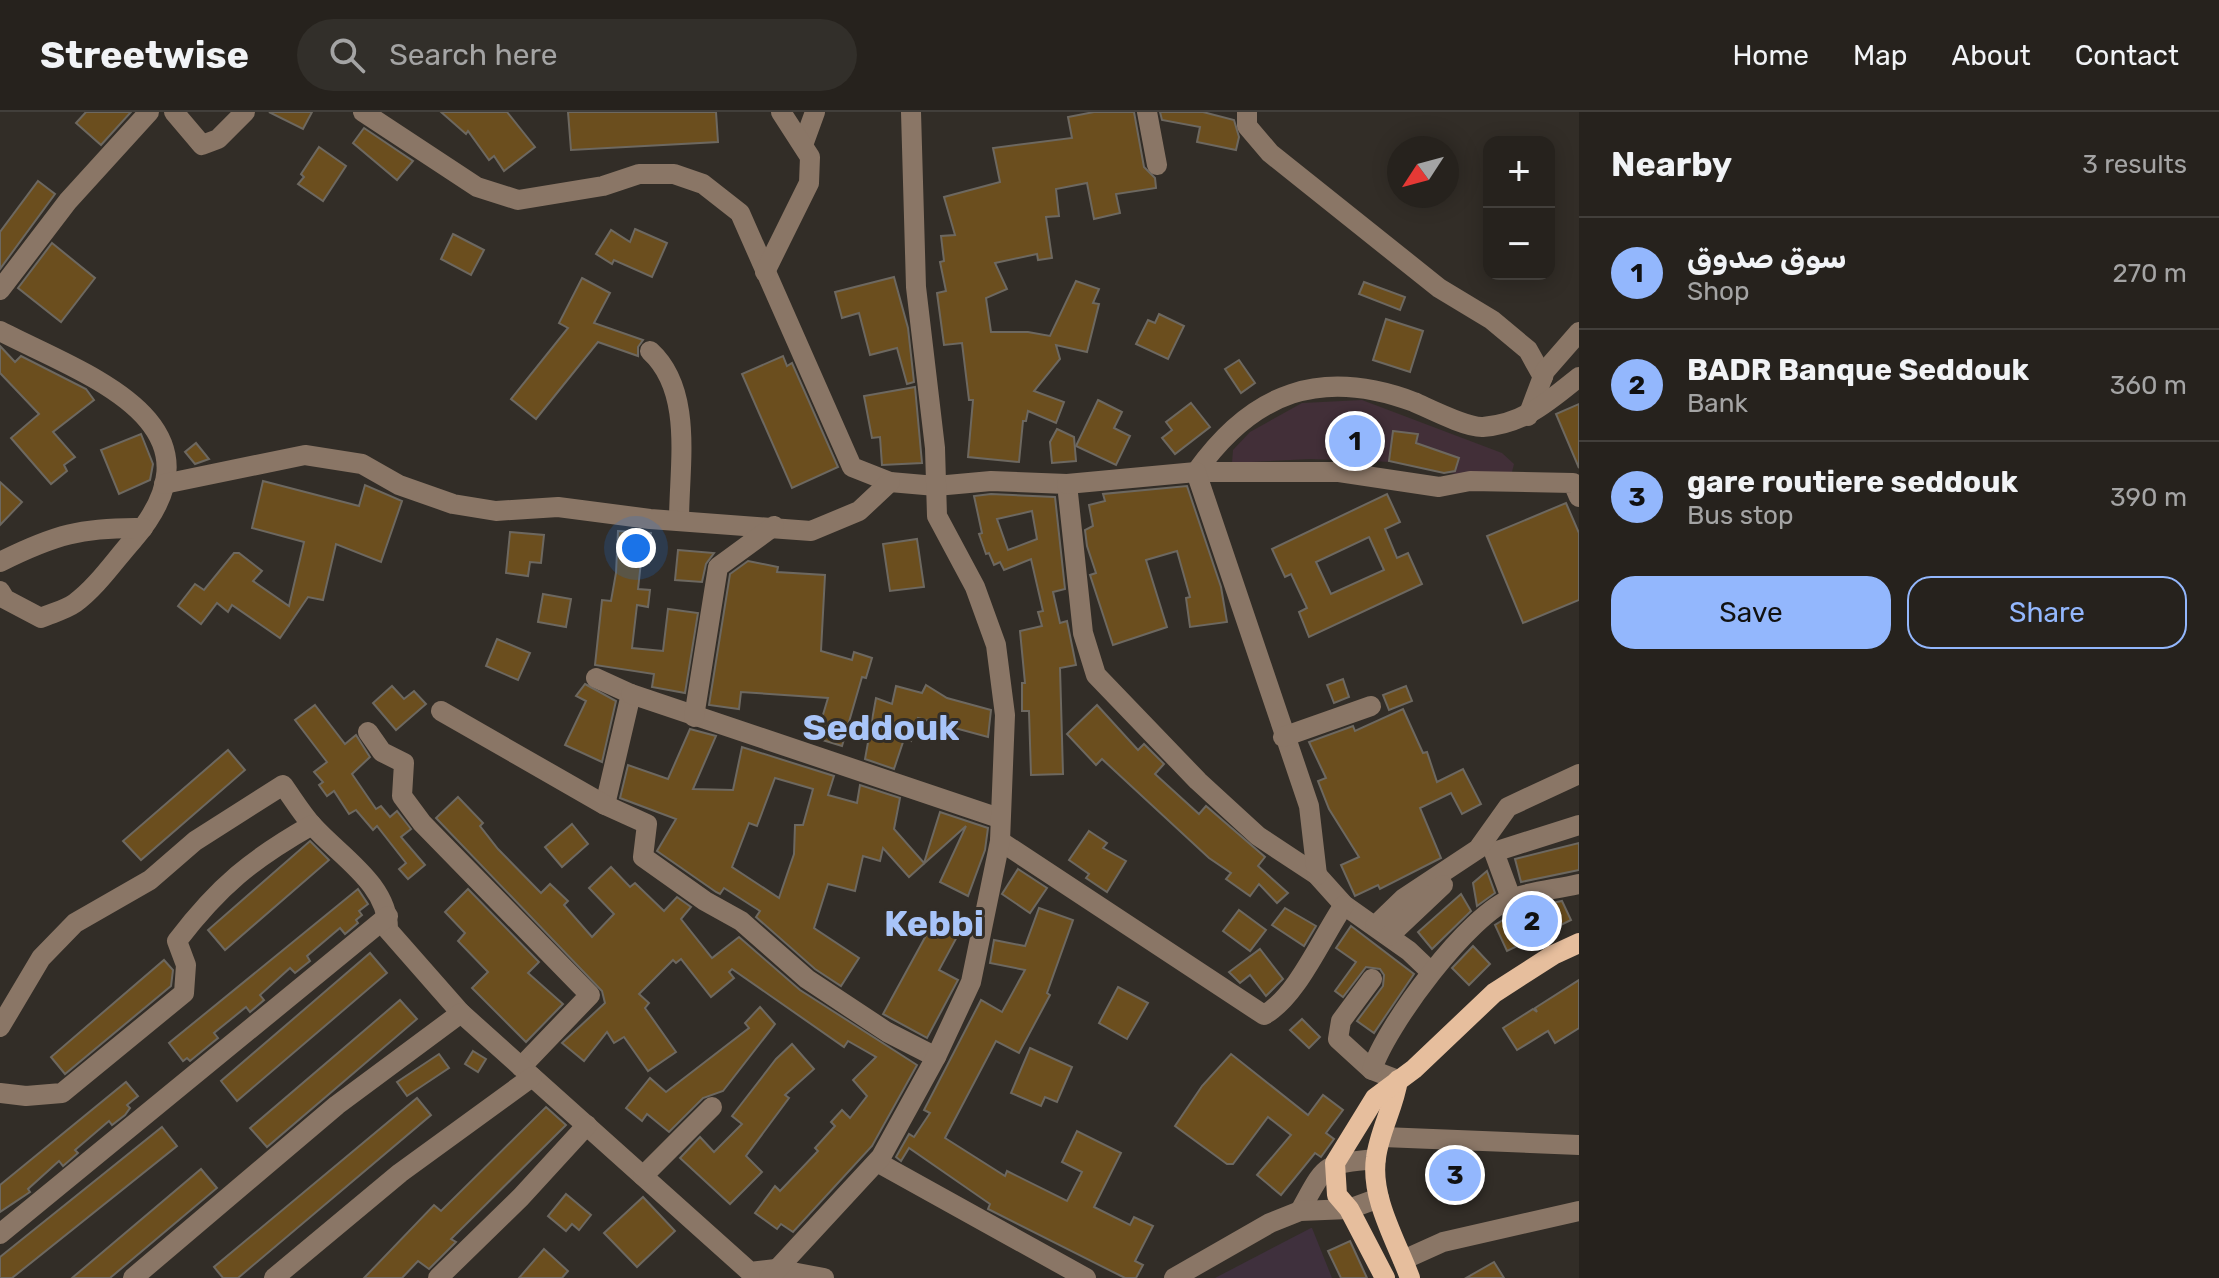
<!DOCTYPE html>
<html lang="en">
<head>
<meta charset="utf-8">
<style>
  :root { --surface:#26221d; --page:#322f2a; --text:#f1f3f6; --muted:#a4a4a4; --line:#423f3b; --accent:#93b7fd }
  body { margin:0; font-family:Rubik,"Noto Sans Arabic",sans-serif; background:var(--page); color:var(--text) }
  .controls { position:absolute; right:24px; top:24px; display:grid; overflow:hidden; border-radius:16px; box-shadow:0 4px 20px #0003 }
  .controls button { width:72px; height:72px; display:grid; place-items:center; padding:0; border:0; border-bottom:2px solid var(--line); background:var(--surface); color:var(--text); font:40px sans-serif }
  .compass { position:absolute; left:1387px; top:24px; width:72px; height:72px; border-radius:50%; background:var(--surface); box-shadow:0 4px 20px #0003; rotate:234deg }
  .you { position:absolute; left:636px; top:436px; width:28px; height:28px; margin:-20px; border:6px solid #fff; border-radius:50%; background:#1a73e8; box-shadow:0 0 0 12px #1a73e833 }
  .badge { display:grid; place-items:center; width:52px; height:52px; border-radius:50%; background:var(--accent); color:#111; font-size:26px; font-weight:700 }
  .pin { position:absolute; translate:-50% -50%; border:4px solid #fff; box-shadow:0 2px 8px #0006 }
  .list { margin:0; padding:0; list-style:none }
  h2 { display:flex; justify-content:space-between; align-items:center; height:104px; margin:0; padding:0 32px; font-size:34px }
  h2 small { font-size:26px; font-weight:400; color:var(--muted) }
  .list li { display:grid; grid-template-columns:52px 1fr auto; gap:24px; align-items:center; box-sizing:border-box; height:112px; padding:0 32px; border-top:2px solid var(--line) }
  .list b { display:block; font-size:30px; white-space:nowrap }
  .list p { margin:0; font-size:26px; white-space:nowrap; color:var(--muted) }
  .list em { font-size:26px; font-style:normal; color:var(--muted) }
  .actions { display:flex; gap:16px; padding:24px 32px }
  .actions a { flex:1; padding:18px 0; border:2px solid var(--accent); border-radius:24px; text-align:center; font-size:28px; color:var(--accent) }
  .actions .main { background:var(--accent); color:#111 }
  .icon { flex:none; width:44px; height:44px; fill:none; stroke:currentColor; stroke-width:2; stroke-linecap:round; stroke-linejoin:round }
  .map { position:relative; flex:none; width:1579px; height:1166px; overflow:hidden }
  header { display:flex; align-items:center; gap:48px; box-sizing:border-box; height:112px; padding:0 40px; background:var(--surface); border-bottom:2px solid var(--line) }
  header strong { font-size:38px }
  nav { display:flex; gap:44px; margin-inline-start:auto; font-size:28px }
  .search { width:560px; height:72px; background:var(--page); display:flex; align-items:center; gap:20px; box-sizing:border-box; padding:0 28px; border-radius:44px; color:var(--muted); font-size:30px }
  main { display:flex }
  aside { flex:1; background:var(--surface) }
  .map>svg:first-child { display:block }
</style>
</head>
<body>
<header>
<strong>Streetwise</strong>
<div class="search"><svg class="icon" aria-label="search" viewBox="0 0 24 24"><circle cx="10" cy="10" r="6"/><path d="M15 15l6 6"/></svg>Search here</div>
<nav><a>Home</a><a>Map</a><a>About</a><a>Contact</a></nav>
</header>
<main>
<div class="map">
<svg width="1579" height="1166" viewBox="0 0 1579 1166">
  <rect width="100%" height="100%" fill="#322d27"/>
  <polygon fill="#422f38" points="1362,288 1502,341 1514,352 1511,364 1462,363 1393,350 1310,347 1232,351 1233,338 1250,320 1302,291"/>
  <polygon fill="#3f303d" points="1312,1116 1332,1166 1215,1166 1311,1116"/>
  <g fill="#6b4e1e" stroke="#6d6860" stroke-width="2" fill-rule="evenodd">
    <polygon points="86,0 131,0 101,33 76,11"/>
    <polygon points="269,0 312,0 303,17"/>
    <polygon points="441,0 507,0 535,35 504,59 494,44 489,48 468,19 466,22"/>
    <polygon points="568,0 716,0 718,30 571,38"/>
    <polygon points="1094,0 1134,0 1144,55 1155,66 1156,76 1116,82 1120,101 1094,107 1087,71 1056,77 1059,104 1046,105 1052,146 1038,148 1037,142 995,151 1007,177 986,186 991,220 1028,220 1050,224 1076,169 1099,177 1093,191 1099,192 1087,240 1056,233 1060,247 1034,279 1064,290 1056,311 1028,299 1026,309 1023,309 1019,350 968,345 973,288 969,288 962,231 944,233 937,181 946,179 940,150 944,149 941,124 955,123 944,85 1000,70 993,36 1072,26 1068,5"/>
    <polygon points="1160,0 1203,0 1234,8 1239,25 1236,38 1197,30 1200,15 1162,8"/>
    <polygon points="364,16 413,49 397,68 353,31"/>
    <polygon points="319,35 346,54 323,89 298,72 304,65 301,62"/>
    <polygon points="38,69 55,82 0,157 0,120"/>
    <polygon points="635,117 667,131 652,165 614,148 612,152 596,142 611,118 630,130"/>
    <polygon points="453,122 484,138 471,163 441,147"/>
    <polygon points="52,131 95,166 61,210 18,176"/>
    <polygon points="894,165 908,216 914,270 907,272 897,236 870,243 859,201 842,206 835,180"/>
    <polygon points="582,166 610,181 594,211 643,228 638,235 638,244 598,230 536,307 511,287 568,216 559,211"/>
    <polygon points="1364,170 1405,185 1400,198 1359,182"/>
    <polygon points="1159,202 1184,214 1168,247 1136,232 1148,208 1155,211"/>
    <polygon points="1386,207 1423,219 1410,260 1373,248"/>
    <polygon points="0,234 15,250 21,244 86,277 94,288 53,320 75,345 64,353 67,359 51,372 11,326 39,302 0,261"/>
    <polygon points="783,244 787,254 792,251 838,355 792,376 742,262"/>
    <polygon points="1239,248 1255,271 1241,281 1225,257"/>
    <polygon points="915,275 922,351 882,353 880,325 872,326 864,284"/>
    <polygon points="1098,288 1122,300 1114,316 1130,324 1116,353 1076,334"/>
    <polygon points="1191,291 1210,315 1175,342 1162,326 1172,318 1166,310"/>
    <polygon points="1579,292 1579,356 1556,302"/>
    <polygon points="1057,317 1074,325 1076,349 1052,351 1050,330"/>
    <polygon points="1393,319 1418,322 1416,331 1459,346 1455,359 1444,361 1389,349"/>
    <polygon points="141,322 153,352 150,368 119,382 101,338"/>
    <polygon points="196,331 209,347 195,352 185,340"/>
    <polygon points="263,369 359,394 365,373 402,389 381,450 336,432 323,488 308,485 280,526 232,493 228,500 217,491 201,512 178,494 195,472 204,478 234,441 239,441 262,459 253,469 289,494 304,430 252,416"/>
    <polygon points="0,370 22,390 0,413"/>
    <polygon points="1187,374 1221,475 1227,510 1190,515 1186,486 1190,485 1177,439 1146,448 1167,515 1113,533 1090,463 1096,461 1087,434 1085,418 1093,414 1089,393 1105,389 1103,382"/>
    <path d="M991 382 1055 385 1065 477 1053 480 1060 511 1067 509 1076 553 1060 556 1063 662 1031 663 1029 599H1022V571H1025L1020 519 1042 514 1038 500 1043 499 1031 447 1004 458 1000 450 994 453 989 441 986 442 979 422 982 421 974 384ZM1032 399 1037 427 1008 438 997 407Z"/>
    <path d="M1387 382 1400 410 1385 417 1397 446 1408 441 1422 472 1309 525 1299 500 1307 496 1291 462 1285 465 1272 437ZM1369 425 1384 458 1331 482 1316 450Z"/>
    <polygon points="1566,391 1579,421 1579,488 1523,511 1487,424"/>
    <polygon points="618,419 651,421 649,451 641,450 638,477 650,478 648,495 637,493 632,536 663,539 668,497 698,501 685,581 652,575 654,562 595,553 602,488 611,489 616,461"/>
    <polygon points="510,420 544,423 541,451 530,450 528,464 506,461"/>
    <polygon points="917,427 924,475 890,479 883,432"/>
    <polygon points="678,438 714,441 706,452 702,470 675,468"/>
    <polygon points="748,449 778,455 777,460 825,463 821,539 852,548 854,540 872,546 866,566 862,565 842,634 816,626 828,586 741,580 739,597 709,593 730,462"/>
    <polygon points="543,482 571,487 566,515 538,510"/>
    <polygon points="497,527 530,541 518,568 486,554"/>
    <polygon points="1343,567 1349,585 1334,591 1327,573"/>
    <polygon points="585,572 616,589 602,650 565,633 586,589 576,584"/>
    <polygon points="926,573 947,586 991,598 988,625 918,606 911,629 904,627 894,657 865,647 876,586 892,592 896,574 922,581"/>
    <polygon points="392,574 404,587 414,579 426,592 396,618 373,591"/>
    <polygon points="1406,574 1412,589 1389,598 1383,583"/>
    <polygon points="315,593 345,632 356,623 370,645 352,662 376,697 381,694 390,705 397,699 411,717 401,725 425,753 408,767 399,757 406,751 377,714 373,718 356,698 349,702 334,679 327,684 319,673 323,670 314,660 327,650 295,608"/>
    <polygon points="1097,593 1138,638 1144,632 1164,652 1155,662 1199,702 1206,694 1265,745 1258,754 1288,781 1277,791 1259,772 1250,784 1226,767 1231,761 1209,746 1102,647 1096,653 1067,622"/>
    <polygon points="1403,597 1423,641 1427,640 1437,670 1463,657 1481,692 1462,702 1451,681 1420,696 1441,746 1380,777 1378,773 1355,784 1341,753 1359,745 1329,697 1318,669 1326,666 1309,630 1353,614 1355,619"/>
    <path d="M690 617 716 624 693 677 733 678 742 635 834 664 828 683 857 691 860 673 900 686 894 717 924 751 940 700 988 716 985 738 968 784 940 770 966 714 909 765 883 736 880 749 863 744 855 779 828 772 814 816 859 846 841 874 815 857 756 805 760 799 724 776 720 782 716 780 657 739 676 707 620 686 628 653 668 667ZM775 666 813 677 803 713H795L794 742 779 786 732 755 749 711 757 714Z"/>
    <polygon points="228,638 245,658 141,748 123,729"/>
    <polygon points="458,685 483,711 480,714 498,737 541,781 550,772 568,789 564,793 592,825 614,802 589,776 611,755 630,775 635,771 664,799 677,785 691,795 681,807 712,846 739,825 800,878 917,953 872,1034 793,1120 781,1112 777,1117 755,1101 775,1074 780,1079 818,1039 815,1036 835,1014 831,1010 842,998 850,1006 867,984 853,968 876,945 848,929 844,935 732,857 729,860 734,866 711,885 681,847 676,851 673,848 639,882 649,891 645,896 676,940 648,959 624,925 614,931 607,920 584,949 562,931 605,891 602,879 436,706"/>
    <polygon points="572,712 588,732 562,755 545,735"/>
    <polygon points="1089,719 1107,731 1103,736 1126,749 1107,780 1086,766 1089,762 1069,748"/>
    <polygon points="310,729 329,748 225,838 208,818"/>
    <polygon points="1579,731 1579,758 1521,770 1515,747"/>
    <polygon points="1018,757 1047,776 1030,801 1002,782"/>
    <polygon points="1487,759 1495,781 1477,794 1473,771"/>
    <polygon points="358,777 368,792 359,799 362,803 356,808 358,811 345,822 340,816 307,844 310,849 295,861 290,856 260,883 264,888 250,900 246,895 214,921 218,926 190,949 187,946 183,949 169,931"/>
    <polygon points="468,777 539,850 528,861 563,892 526,930 472,876 488,860 458,829 465,821 445,800"/>
    <polygon points="1461,782 1471,799 1432,837 1418,820"/>
    <polygon points="1562,789 1571,808 1507,839 1495,813 1521,797 1530,808 1527,796"/>
    <polygon points="1039,796 1073,808 1047,881 1050,883 1019,941 996,929 945,1026 1005,1064 1007,1059 1067,1089 1082,1060 1062,1050 1077,1019 1121,1041 1094,1095 1130,1113 1134,1105 1153,1114 1135,1149 1143,1153 1136,1166 1125,1166 988,1097 990,1092 909,1036 901,1049 896,1045 909,1022 914,1025 930,1001 924,998 981,888 1002,900 1025,858 990,851 994,828 1025,834"/>
    <polygon points="1285,796 1316,814 1304,834 1272,813"/>
    <polygon points="1239,798 1266,818 1250,839 1223,819"/>
    <polygon points="934,809 958,823 939,858 958,868 927,926 883,902"/>
    <polygon points="1351,814 1414,862 1374,921 1357,909 1383,874 1384,863 1380,857 1366,855 1343,885 1335,879 1356,850 1336,836"/>
    <polygon points="1473,834 1490,852 1469,873 1452,856"/>
    <polygon points="1260,837 1283,867 1266,884 1250,863 1240,871 1229,860"/>
    <polygon points="370,841 387,861 237,989 221,969"/>
    <polygon points="164,848 173,858 171,874 65,962 51,945"/>
    <polygon points="1579,868 1579,916 1555,931 1548,919 1517,938 1503,916 1533,897 1537,900 1535,896"/>
    <polygon points="1118,875 1148,891 1127,927 1099,911"/>
    <polygon points="400,888 417,907 267,1035 250,1016"/>
    <polygon points="760,895 775,912 723,979 703,986 669,1020 647,1002 642,1009 626,996 650,966 666,980 749,916 745,911"/>
    <polygon points="1302,907 1320,925 1309,936 1290,918"/>
    <polygon points="792,932 814,957 785,983 789,986 746,1044 762,1060 730,1092 680,1046 700,1025 714,1040 742,1012 732,1004 776,947"/>
    <polygon points="1030,936 1072,955 1057,990 1045,985 1041,994 1011,981"/>
    <polygon points="473,939 486,947 478,960 465,952"/>
    <polygon points="439,942 449,956 407,984 397,970"/>
    <polygon points="1231,942 1308,1003 1323,983 1343,998 1326,1021 1334,1027 1321,1045 1315,1041 1281,1083 1257,1063 1291,1023 1268,1005 1233,1052 1227,1052 1175,1014 1202,974"/>
    <polygon points="126,970 138,984 127,993 130,996 125,1003 112,1013 109,1009 75,1038 78,1041 63,1054 59,1049 28,1077 30,1080 0,1100 0,1073"/>
    <polygon points="417,986 431,1003 238,1166 223,1166 214,1155"/>
    <polygon points="546,995 566,1013 451,1127 456,1130 429,1157 418,1149 402,1166 364,1166 434,1093 441,1099"/>
    <polygon points="162,1015 177,1034 12,1166 0,1166 0,1145"/>
    <polygon points="201,1057 217,1076 110,1166 72,1166"/>
    <polygon points="566,1082 591,1103 579,1118 572,1112 566,1119 548,1104"/>
    <polygon points="643,1085 675,1119 637,1155 604,1121"/>
    <polygon points="1350,1129 1367,1166 1341,1166 1328,1139"/>
    <polygon points="544,1137 568,1159 562,1166 519,1166"/>
    <polygon points="1494,1150 1504,1166 1466,1166"/>
  </g>
  <g fill="none" stroke-linecap="round" stroke-linejoin="round">
    <g stroke="#8a7666" stroke-width="20">
      <polyline points="174,0 202,33 218,27 245,0"/>
      <polyline points="363,0 477,75 518,88 603,74 639,62 674,62 703,72 740,101 852,355 890,370 936,374 991,369 1067,372 1083,521 1096,563 1198,669 1258,724 1317,763 1344,793 1409,839 1431,860"/>
      <polyline points="1147,0 1157,53"/>
      <polyline points="1247,0 1247,14 1270,41 1439,176 1492,208 1528,238 1543,265"/>
      <polyline points="803,33 815,0"/>
      <polyline points="765,160 809,71 810,45 781,0"/>
      <polyline points="0,178 68,89 149,0"/>
      <path d="M0 219C83 262 234 310 133 428 115 448 97 475 75 491 65 498 52 501 41 506L5 487 0 479"/>
      <path d="M650 239C694 279 679 354 679 409"/>
      <polyline points="1528,304 1545,259 1579,220"/>
      <path d="M1196 360C1253 280 1321 255 1414 290 1430 297 1467 316 1483 315 1524 312 1549 289 1579 265"/>
      <polyline points="1196,360 1339,360 1439,375 1470,369 1573,371 1579,385"/>
      <polyline points="164,372 305,343 362,352 399,373 453,392 496,399 558,395 650,407 811,419 859,399 890,370"/>
      <polyline points="1067,372 1196,360 1309,694 1317,763"/>
      <path d="M0 450C54 423 82 415 143 416"/>
      <polyline points="596,566 631,582 605,693"/>
      <polyline points="631,582 999,706"/>
      <polyline points="441,599 605,693 647,712 643,745 705,789 741,809 807,867 887,920 936,945"/>
      <polyline points="694,605 718,455 774,414"/>
      <polyline points="368,620 382,640 404,651 402,684 422,711 590,883 521,955"/>
      <polyline points="1283,625 1371,594"/>
      <path d="M1000 729 1264 903C1297 885 1322 825 1344 793"/>
      <polyline points="1511,786 1494,740 1579,713"/>
      <polyline points="1375,814 1404,786 1478,737 1508,695 1579,662"/>
      <polyline points="1389,824 1443,773"/>
      <polyline points="1372,867 1341,909 1338,927 1372,958 1398,968"/>
      <path d="M0 915 41 846 75 811 150 768 195 729 283 673C293 687 302 702 313 714 340 744 389 773 388 818L461 901 750 1160 776 1157 824 1166"/>
      <path d="M1372 958C1385 915 1470 800 1513 786 1534 779 1558 777 1579 772"/>
      <path d="M0 981 26 984 62 981 184 881 186 853 177 829C219 774 252 747 312 713"/>
      <polyline points="1383,1025 1579,1033"/>
      <polyline points="877,1050 1086,1166"/>
      <polyline points="643,1064 712,995"/>
      <path d="M1300 1099C1326 1052 1322 1052 1376 1047"/>
      <polyline points="0,1122 388,804"/>
      <polyline points="1403,1148 1443,1130 1579,1099"/>
      <polyline points="133,1166 337,993 461,901"/>
      <polyline points="274,1166 400,1061 532,965"/>
      <polyline points="438,1166 521,1085 587,1013"/>
      <polyline points="769,1166 881,1045 936,945 971,870 1000,729 1005,603 996,533 975,475 937,404 935,336 916,175 911,0"/>
      <polyline points="1174,1166 1270,1111 1300,1099 1349,1097 1379,1086"/>
    </g>
    <g stroke="#e6be9d" stroke-width="20">
      <path d="M1398 968C1394 995 1379 1020 1376 1046 1370 1086 1397 1130 1410 1166"/>
      <polyline points="1385,1166 1349,1097 1337,1083 1335,1051 1375,986 1414,957 1494,881 1553,843 1579,831"/>
    </g>
  </g>
  <g text-anchor="middle" dominant-baseline="central" stroke-width="6" stroke-linejoin="round" paint-order="stroke">
    <g font-size="36" font-weight="bold" fill="#a8c4f8" stroke="#322d27">
      <text x="881" y="615">Seddouk</text>
      <text x="934" y="811">Kebbi</text>
    </g>
  </g>
</svg>
<div class="controls">
<button>+</button>
<button>−</button>
</div>
<svg class="compass" viewBox="-18 -18 36 36"><path d="M0-13l5 13h-10z" fill="#e53935"/><path d="M0 13l5-13h-10z" fill="#a4a4a4"/></svg>
<div class="you"></div>
<div class="pin badge" style="left:1355px;top:329px">1</div>
<div class="pin badge" style="left:1532px;top:809px">2</div>
<div class="pin badge" style="left:1455px;top:1063px">3</div>
</div>
<aside>
<h2>Nearby<small>3 results</small></h2>
<ul class="list">
<li><span class="badge">1</span><div><b>سوق صدوق</b><p>Shop</p></div><em>270 m</em></li>
<li><span class="badge">2</span><div><b>BADR Banque Seddouk</b><p>Bank</p></div><em>360 m</em></li>
<li><span class="badge">3</span><div><b>gare routiere seddouk</b><p>Bus stop</p></div><em>390 m</em></li>
</ul>
<div class="actions"><a class="main">Save</a><a>Share</a></div>
</aside>
</main>
</body>
</html>
